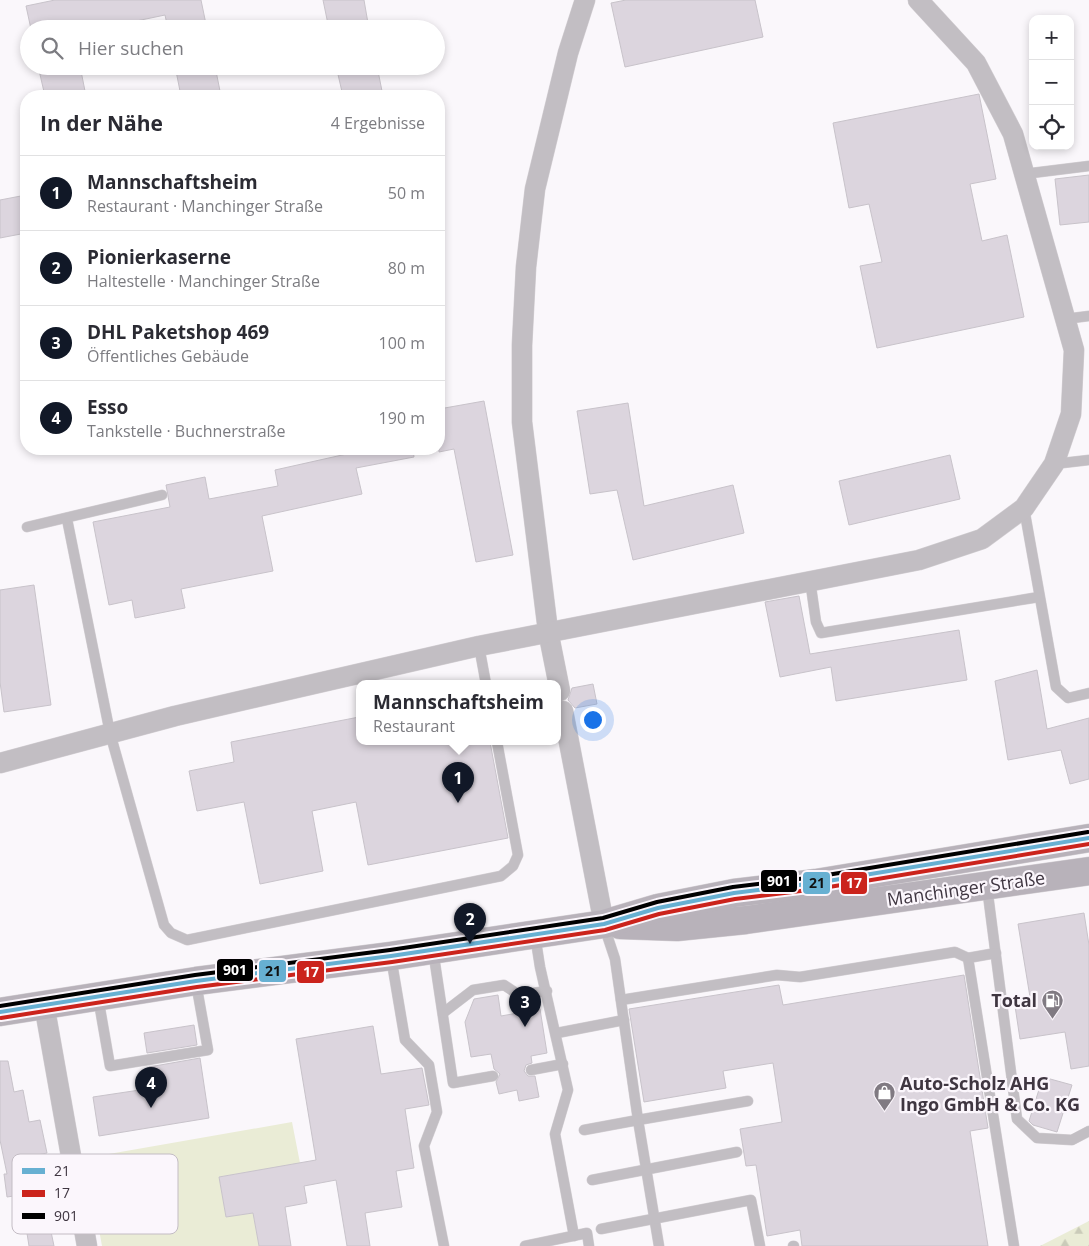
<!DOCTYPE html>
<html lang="de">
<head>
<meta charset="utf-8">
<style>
  :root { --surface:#fff; --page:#f7f7f7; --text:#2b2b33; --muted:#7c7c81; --line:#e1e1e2; --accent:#111827 }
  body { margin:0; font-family:"Open Sans",sans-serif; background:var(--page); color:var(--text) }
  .controls { position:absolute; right:15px; top:15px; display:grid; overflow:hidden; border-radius:10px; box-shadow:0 2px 8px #0003 }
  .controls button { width:45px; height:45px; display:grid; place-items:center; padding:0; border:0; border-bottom:1px solid var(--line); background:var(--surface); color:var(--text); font:25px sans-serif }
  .you { position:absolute; left:592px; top:719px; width:18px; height:18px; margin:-12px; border:4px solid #fff; border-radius:50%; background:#1a73e8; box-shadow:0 0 0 8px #1a73e833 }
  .badge { display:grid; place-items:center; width:32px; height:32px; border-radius:50%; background:var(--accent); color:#fff; font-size:16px; font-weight:700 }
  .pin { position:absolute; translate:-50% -41px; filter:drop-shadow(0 1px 2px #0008) }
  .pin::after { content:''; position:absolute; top:26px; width:18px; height:15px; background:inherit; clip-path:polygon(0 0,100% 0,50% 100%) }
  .popup { position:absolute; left:356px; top:680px; width:205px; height:65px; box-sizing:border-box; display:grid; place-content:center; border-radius:10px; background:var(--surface); filter:drop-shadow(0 1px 4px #0005); font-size:16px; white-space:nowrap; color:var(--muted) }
  .popup b { font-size:19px; color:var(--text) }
  .popup::after { content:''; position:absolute; left:50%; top:100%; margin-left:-10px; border:10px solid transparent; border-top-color:var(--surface) }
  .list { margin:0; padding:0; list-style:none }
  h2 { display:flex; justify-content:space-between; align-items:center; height:65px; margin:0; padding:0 20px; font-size:21px }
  h2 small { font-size:16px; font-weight:400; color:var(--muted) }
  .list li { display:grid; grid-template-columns:32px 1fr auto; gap:15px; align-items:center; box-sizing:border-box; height:75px; padding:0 20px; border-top:1px solid var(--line) }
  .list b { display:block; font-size:19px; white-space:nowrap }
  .list p { margin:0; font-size:16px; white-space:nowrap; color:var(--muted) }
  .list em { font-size:16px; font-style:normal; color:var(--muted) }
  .icon { flex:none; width:28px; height:28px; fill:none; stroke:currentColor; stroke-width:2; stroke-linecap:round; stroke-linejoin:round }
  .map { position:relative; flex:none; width:1089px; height:1246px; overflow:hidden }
  .search { position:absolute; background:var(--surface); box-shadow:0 2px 8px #0003; left:20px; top:20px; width:425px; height:55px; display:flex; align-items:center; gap:12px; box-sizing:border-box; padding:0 18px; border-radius:28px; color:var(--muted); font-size:19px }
  .panel { position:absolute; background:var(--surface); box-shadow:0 2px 8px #0003; left:20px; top:90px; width:425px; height:365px; border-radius:20px }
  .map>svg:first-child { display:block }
</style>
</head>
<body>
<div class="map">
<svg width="1089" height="1246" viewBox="0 0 1089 1246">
  <defs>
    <pattern id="forest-firs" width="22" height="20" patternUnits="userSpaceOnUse" patternTransform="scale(1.25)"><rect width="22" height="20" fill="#eaecd6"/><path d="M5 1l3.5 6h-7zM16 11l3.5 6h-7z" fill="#cacbb9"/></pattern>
  </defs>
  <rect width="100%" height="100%" fill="#faf7fb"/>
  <polygon fill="#eaecd6" points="292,1122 300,1163 219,1177 226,1217 253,1213 259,1246 102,1246 86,1158"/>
  <polygon fill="url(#forest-firs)" points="1089,1221 1089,1246 1040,1246"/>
  <g fill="#dcd5de" stroke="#c8c3ca">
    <polygon points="55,0 201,0 207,29 168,29 165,15 98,29 31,29 26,6"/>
    <polygon points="323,0 364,0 369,29 329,29"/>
    <polygon points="626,0 755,0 763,37 625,67 611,3"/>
    <polygon points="38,66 80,66 86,96 45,96"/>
    <polygon points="175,66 215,66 221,96 181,96"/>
    <polygon points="336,66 377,66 383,96 343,96"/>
    <polygon points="979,94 996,179 970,184 982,241 1007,235 1024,317 877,348 860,266 882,262 869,204 849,208 833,123"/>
    <polygon points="1089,175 1089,222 1060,225 1055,179"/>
    <polygon points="26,195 26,233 0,238 0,200"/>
    <polygon points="484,401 513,555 476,562 454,449 439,452 439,409"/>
    <polygon points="628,403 644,506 733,485 744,533 633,560 617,490 590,494 577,411"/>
    <polygon points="369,449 413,449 414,457 356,468 362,494 262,516 273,571 181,589 185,608 135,618 132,600 109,605 93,522 170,507 166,485 205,477 209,499 278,486 275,470"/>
    <polygon points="950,455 960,499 849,525 839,481"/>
    <polygon points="34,585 51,705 4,712 0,682 0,590"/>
    <polygon points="799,596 810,654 959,630 967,680 836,701 831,667 780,677 765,602"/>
    <polygon points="1037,670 1047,729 1089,718 1089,779 1070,784 1061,750 1008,760 995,681"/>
    <polygon points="593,684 597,704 575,708 568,700 572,688"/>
    <polygon points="359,717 359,742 490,742 508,838 368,865 356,802 312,811 323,871 260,884 244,802 197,811 189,771 234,762 231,742"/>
    <polygon points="1084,913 1089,945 1089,1066 1071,1069 1065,1032 1020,1039 1015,1006 1031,1003 1018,924"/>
    <polygon points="964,975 988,1128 970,1131 988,1246 802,1246 800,1230 767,1236 756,1165 746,1166 740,1129 782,1122 773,1063 723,1071 726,1088 644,1102 629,1009 779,985 783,1005"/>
    <polygon points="498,995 501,1016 540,1009 547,1053 531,1056 532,1063 526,1065 524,1071 528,1076 535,1076 539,1097 519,1101 517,1090 499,1094 496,1082 500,1074 494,1069 491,1054 471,1057 465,1022 474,999"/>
    <polygon points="194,1025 197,1045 147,1053 144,1033"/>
    <polygon points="373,1026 381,1074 422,1068 429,1105 405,1109 414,1168 396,1171 402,1207 365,1213 370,1246 347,1246 336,1180 304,1186 307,1203 285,1207 291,1246 259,1246 253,1213 226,1217 219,1177 316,1160 296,1039"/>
    <polygon points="200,1058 209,1118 99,1136 93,1097 153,1088 149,1067"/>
    <polygon points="0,1061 8,1061 14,1092 23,1090 29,1122 40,1120 47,1153 22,1158 27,1194 7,1197 4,1174 7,1174 0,1140"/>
    <polygon points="1043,1077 1072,1085 1057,1132 1033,1125 1029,1121"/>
    <polygon points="49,1222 54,1246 29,1246 26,1227"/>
  </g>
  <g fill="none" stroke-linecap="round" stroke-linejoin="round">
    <defs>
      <g id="service">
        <polyline points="1024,174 1089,166"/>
        <polyline points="1065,319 1089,316"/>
        <polyline points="1054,464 1089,460"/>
        <polyline points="1024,508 1056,687 1068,698 1089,693"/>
        <polyline points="67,519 110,733 164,925 171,933 187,940 501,876 513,866 518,855 497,742"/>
        <polyline points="27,527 162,495"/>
        <polyline points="810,580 816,622 821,633 1039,597"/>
        <polyline points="479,646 486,684"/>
        <polyline points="987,887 1017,1119 1037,1138 1072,1140 1089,1131"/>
        <polyline points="604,926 615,959 638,1120 748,1101"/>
        <polyline points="535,935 540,967 568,1090 555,1134 574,1236"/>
        <polyline points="433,950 453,1083 493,1076"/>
        <polyline points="391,957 405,1040 429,1065 437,1112 424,1146 444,1246"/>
        <polyline points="968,958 1014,1246"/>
        <polyline points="98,997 110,1066 208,1050 196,983"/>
        <polyline points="621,1000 777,975 800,977 955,952 968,958 996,953"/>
        <polyline points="443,1013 473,990 504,985 519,995 547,991"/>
        <polyline points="557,1033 624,1020"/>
        <polyline points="531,1070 563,1064"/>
        <polyline points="584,1130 638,1120 659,1246"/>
        <polyline points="592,1180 737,1152"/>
        <polyline points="601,1229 751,1200 760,1246"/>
        <polyline points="525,1246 587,1233 589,1246"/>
        <polyline points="793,1246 794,1246"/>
      </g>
      <g id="minor">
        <polyline points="560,691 548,631 522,422 522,345 526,267 535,189 568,53 585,0"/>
        <polyline points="563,711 604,924"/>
        <polyline points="0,763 175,716 479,646 919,560 982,539 1024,508 1054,464 1071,414 1074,350 1013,134 976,63 918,0"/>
        <polyline points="44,1004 87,1246"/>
      </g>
      <g id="secondary">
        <polyline points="620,925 677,927 746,920 1089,871"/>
        <polyline points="0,1012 196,981 391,956 604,924 658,908 734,893 816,883 1089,838"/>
      </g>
    </defs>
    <use href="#service" stroke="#d5d1d5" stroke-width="11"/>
    <use href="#minor" stroke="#d5d1d5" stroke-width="21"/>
    <use href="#secondary" stroke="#d5d1d5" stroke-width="29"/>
    <use href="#service" stroke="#c2bec3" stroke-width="10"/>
    <use href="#minor" stroke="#c2bec3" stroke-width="20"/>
    <use href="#secondary" stroke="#b8b2ba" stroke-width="28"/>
    <defs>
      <polyline id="bus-1" points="0,1012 196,981 391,956 604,924 658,908 734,893 816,883 1089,838"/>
      <polyline id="bus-2" points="1,1018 197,987 392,962 605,930 659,914 735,899 817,889 1089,844"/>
      <polyline id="bus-3" points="0,1006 195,975 390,950 603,918 657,902 733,887 815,877 1088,832"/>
    </defs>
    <use href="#bus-1" stroke="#fbf6fc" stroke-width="8"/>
    <use href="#bus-2" stroke="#fbf6fc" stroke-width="8"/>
    <use href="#bus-3" stroke="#fbf6fc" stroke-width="8"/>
    <use href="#bus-1" stroke="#67b0d2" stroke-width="4"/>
    <use href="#bus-2" stroke="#cb231c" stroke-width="4"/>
    <use href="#bus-3" stroke="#000" stroke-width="4"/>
  </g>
  <defs>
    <symbol id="fuel-pin" viewBox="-11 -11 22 30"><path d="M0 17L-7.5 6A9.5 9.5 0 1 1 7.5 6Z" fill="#807a82" stroke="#fbf6fc"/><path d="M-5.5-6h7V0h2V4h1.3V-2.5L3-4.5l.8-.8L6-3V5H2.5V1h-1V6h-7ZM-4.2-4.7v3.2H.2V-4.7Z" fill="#fff"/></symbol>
    <symbol id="shop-pin" viewBox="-11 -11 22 30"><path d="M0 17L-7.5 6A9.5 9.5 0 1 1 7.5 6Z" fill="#807a82" stroke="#fbf6fc"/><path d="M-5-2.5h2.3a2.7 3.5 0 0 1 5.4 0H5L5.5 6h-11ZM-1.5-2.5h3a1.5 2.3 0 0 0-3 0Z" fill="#fff"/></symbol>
  </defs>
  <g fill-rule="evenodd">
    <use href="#fuel-pin" x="1040" y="988" width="25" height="34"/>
    <use href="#shop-pin" x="872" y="1080" width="25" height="34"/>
  </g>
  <g text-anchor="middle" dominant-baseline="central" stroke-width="4.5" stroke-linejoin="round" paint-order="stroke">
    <g font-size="18" fill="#3f3641" stroke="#fbf6fc">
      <text transform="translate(966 888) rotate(-8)">Manchinger Straße</text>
    </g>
    <g font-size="18" font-weight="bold" fill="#3f3641" stroke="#fbf6fc" text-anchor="end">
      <text x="1037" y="1000">Total</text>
      <text x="900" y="1083" text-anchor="start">Auto-Scholz AHG<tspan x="900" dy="21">Ingo GmbH &amp; Co. KG</tspan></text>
    </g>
  </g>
  <rect x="12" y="1154" width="166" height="80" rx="8" fill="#fbf6fc" stroke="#c3bcc4" stroke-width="1"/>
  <rect x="22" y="1168" width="23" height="6" fill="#67b0d2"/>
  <rect x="22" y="1190" width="23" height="7" fill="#cb231c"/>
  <rect x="22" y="1213" width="23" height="6" fill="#000"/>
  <g font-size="14" fill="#3f3641">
    <text x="54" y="1176">21</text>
    <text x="54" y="1198">17</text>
    <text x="54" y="1221">901</text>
  </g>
  <g stroke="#fbf6fc" stroke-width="2">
    <rect x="760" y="869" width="38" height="24" rx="5" fill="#000"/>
    <rect x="840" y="871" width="28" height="24" rx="5" fill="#cb231c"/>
    <rect x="802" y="871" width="29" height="24" rx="5" fill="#67b0d2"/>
    <rect x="216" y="958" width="38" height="24" rx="5" fill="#000"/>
    <rect x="258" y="959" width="29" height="24" rx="5" fill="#67b0d2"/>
    <rect x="296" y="960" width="29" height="24" rx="5" fill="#cb231c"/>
  </g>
  <g font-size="14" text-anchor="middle" font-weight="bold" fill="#fff">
    <text x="779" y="886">901</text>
    <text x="854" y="888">17</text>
    <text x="235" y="975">901</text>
    <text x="311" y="977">17</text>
  </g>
  <g font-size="14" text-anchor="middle" font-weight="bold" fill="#111">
    <text x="817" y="888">21</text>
    <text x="273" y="976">21</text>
  </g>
</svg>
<div class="controls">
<button>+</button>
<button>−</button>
<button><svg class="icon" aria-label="locate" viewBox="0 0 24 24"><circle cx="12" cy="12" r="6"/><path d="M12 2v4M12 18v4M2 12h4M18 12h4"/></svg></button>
</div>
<div class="you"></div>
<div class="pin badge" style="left:458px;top:803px">1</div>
<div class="popup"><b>Mannschaftsheim</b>Restaurant</div>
<div class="pin badge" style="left:470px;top:944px">2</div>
<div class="pin badge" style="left:525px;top:1027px">3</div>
<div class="pin badge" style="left:151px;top:1108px">4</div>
<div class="search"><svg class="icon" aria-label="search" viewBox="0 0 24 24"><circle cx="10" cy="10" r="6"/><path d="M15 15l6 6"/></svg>Hier suchen</div>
<section class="panel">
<h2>In der Nähe<small>4 Ergebnisse</small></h2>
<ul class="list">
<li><span class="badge">1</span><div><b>Mannschaftsheim</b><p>Restaurant · Manchinger Straße</p></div><em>50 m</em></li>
<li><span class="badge">2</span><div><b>Pionierkaserne</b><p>Haltestelle · Manchinger Straße</p></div><em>80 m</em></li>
<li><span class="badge">3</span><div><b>DHL Paketshop 469</b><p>Öffentliches Gebäude</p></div><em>100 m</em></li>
<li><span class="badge">4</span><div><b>Esso</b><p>Tankstelle · Buchnerstraße</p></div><em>190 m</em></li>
</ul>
</section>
</div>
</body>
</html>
